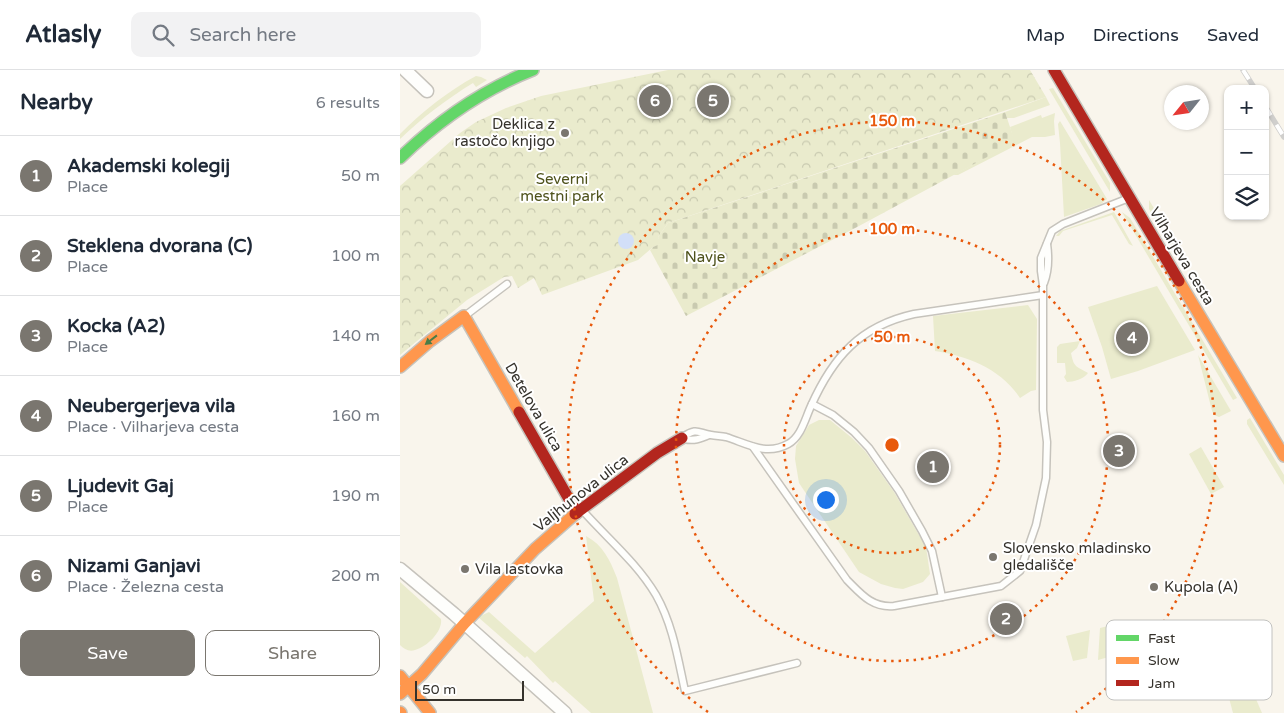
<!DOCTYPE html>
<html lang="en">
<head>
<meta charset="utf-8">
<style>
  :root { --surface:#fff; --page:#f2f2f3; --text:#1f2937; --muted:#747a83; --line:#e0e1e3; --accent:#7a766f }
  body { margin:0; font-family:"Varela Round",sans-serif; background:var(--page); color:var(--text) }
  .controls { position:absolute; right:15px; top:15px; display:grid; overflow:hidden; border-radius:10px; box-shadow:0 1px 4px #0004 }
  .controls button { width:45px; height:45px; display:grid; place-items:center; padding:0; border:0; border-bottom:1px solid var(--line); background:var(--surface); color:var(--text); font:25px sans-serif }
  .compass { position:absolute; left:764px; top:15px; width:45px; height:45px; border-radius:50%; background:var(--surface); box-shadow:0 1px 4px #0004; rotate:240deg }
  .scale { position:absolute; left:15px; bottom:12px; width:109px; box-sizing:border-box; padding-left:5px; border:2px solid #35322c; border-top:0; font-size:14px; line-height:18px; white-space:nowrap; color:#35322c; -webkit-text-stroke:4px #fff; paint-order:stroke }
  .you { position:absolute; left:425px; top:429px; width:18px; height:18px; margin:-12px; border:4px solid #fff; border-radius:50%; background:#1a73e8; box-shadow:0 0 0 8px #1a73e833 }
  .badge { display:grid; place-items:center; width:32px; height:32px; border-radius:50%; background:var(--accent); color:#fff; font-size:16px; font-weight:700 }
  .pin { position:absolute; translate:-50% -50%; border:2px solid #fff; box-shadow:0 1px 5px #0006 }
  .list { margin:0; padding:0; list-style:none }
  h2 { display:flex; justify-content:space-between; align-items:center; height:65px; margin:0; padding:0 20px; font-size:21px }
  h2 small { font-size:16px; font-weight:400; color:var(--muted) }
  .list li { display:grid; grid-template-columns:32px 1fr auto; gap:15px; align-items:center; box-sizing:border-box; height:80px; padding:0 20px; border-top:1px solid var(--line) }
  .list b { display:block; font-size:19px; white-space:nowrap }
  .list p { margin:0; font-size:16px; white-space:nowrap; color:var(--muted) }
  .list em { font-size:16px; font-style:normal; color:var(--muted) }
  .actions { display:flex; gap:10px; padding:15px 20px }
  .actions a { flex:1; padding:11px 0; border:1px solid var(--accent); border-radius:10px; text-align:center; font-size:18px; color:var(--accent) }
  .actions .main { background:var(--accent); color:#fff }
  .icon { flex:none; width:28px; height:28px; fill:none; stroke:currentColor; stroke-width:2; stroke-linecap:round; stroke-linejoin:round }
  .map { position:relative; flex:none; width:884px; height:643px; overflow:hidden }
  header { display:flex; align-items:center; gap:30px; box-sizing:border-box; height:70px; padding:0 25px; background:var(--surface); border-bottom:1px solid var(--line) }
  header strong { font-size:24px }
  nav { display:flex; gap:28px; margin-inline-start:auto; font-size:18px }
  .search { width:350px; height:45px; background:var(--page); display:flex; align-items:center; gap:12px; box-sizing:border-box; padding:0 18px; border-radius:10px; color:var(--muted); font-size:19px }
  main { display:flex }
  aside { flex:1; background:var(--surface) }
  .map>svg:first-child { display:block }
</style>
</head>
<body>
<header>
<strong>Atlasly</strong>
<div class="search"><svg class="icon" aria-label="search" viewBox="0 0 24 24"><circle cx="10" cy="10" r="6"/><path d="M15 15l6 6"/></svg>Search here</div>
<nav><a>Map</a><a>Directions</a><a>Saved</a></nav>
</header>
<main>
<aside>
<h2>Nearby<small>6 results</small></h2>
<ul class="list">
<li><span class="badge">1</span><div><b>Akademski kolegij</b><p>Place</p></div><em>50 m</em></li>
<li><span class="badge">2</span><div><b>Steklena dvorana (C)</b><p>Place</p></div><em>100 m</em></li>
<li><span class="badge">3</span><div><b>Kocka (A2)</b><p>Place</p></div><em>140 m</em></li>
<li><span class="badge">4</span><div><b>Neubergerjeva vila</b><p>Place · Vilharjeva cesta</p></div><em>160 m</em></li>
<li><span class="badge">5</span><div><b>Ljudevit Gaj</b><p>Place</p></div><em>190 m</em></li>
<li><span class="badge">6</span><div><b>Nizami Ganjavi</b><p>Place · Železna cesta</p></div><em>200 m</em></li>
</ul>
<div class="actions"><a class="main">Save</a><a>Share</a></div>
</aside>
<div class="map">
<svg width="884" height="643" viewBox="0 0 884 643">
  <defs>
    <pattern id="forest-crowns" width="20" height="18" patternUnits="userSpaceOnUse" patternTransform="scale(1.25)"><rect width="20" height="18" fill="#eaebcd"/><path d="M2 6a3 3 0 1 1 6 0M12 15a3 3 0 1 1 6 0" fill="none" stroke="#c9cab0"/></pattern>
    <pattern id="cemetery-stones" width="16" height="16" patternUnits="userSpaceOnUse" patternTransform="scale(1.25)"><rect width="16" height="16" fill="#eaebcd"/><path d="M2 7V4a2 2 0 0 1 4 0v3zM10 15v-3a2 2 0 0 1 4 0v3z" fill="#c9cab0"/></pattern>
  </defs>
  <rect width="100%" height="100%" fill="#f9f5ec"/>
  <g fill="#eaebcd">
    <path d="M76 6 81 7 87 10 76 17 73 13C47 29 23 47 0 69V64C23 41 48 21 76 6Z"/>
    <polygon points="653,18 710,113 710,122 649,19"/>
    <polygon points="646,27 650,35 614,48 607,48 605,42"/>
    <polygon points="655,43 654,51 655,65 645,67 632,67 558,105 553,105 614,72 610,57 641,45 642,48"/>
    <polygon points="660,51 707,129 701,134 664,147 660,73 658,54"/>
    <polygon points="749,130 789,196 785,199 749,139"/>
    <polygon points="714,142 733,176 729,174 712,145 663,161 659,166 656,166 660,161"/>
    <polygon points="722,142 730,148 837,328 833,330"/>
    <polygon points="757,216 795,280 738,301 711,309 702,277 688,237"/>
    <path d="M628 235 637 249 636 320 631 321 620 328C601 299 568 286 535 281L533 246Z"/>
    <path d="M680 271 677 278 671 283C674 298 676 296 688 303 684 309 673 312 667 312L664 307 666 304 665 293H657V277L660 274Z"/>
    <polygon points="798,285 831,341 819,347 814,345 812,341"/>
    <polygon points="850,348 884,405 884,415 847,354 847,350"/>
    <polygon points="419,350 430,350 452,368 465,381 494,422 526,477 530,504 523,512 503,519 495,518 481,514 459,502 399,413 395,389 396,376 409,355"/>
    <polygon points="801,377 824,417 811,424 789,384"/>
    <path d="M186 466C203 475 210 490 217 508L253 643H191L155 611 153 613 127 586 125 588 78 547 89 542 135 583 194 531Z"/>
    <path d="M0 512 41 549C43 561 27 577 15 580 9 582 4 579 0 575Z"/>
    <polygon points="716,554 721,572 738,568 741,582 725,587 723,583 698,590 700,558"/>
    <polygon points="690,560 687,588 673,591 666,566"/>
    <polygon points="844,609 849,613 862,643 833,643 825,613"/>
  </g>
  <polygon fill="url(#forest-crowns)" points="268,0 630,0 646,27 268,153 258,167 261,174 253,177 238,190 142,225 134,208 118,218 112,206 104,207 67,230 0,285 0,116 60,63 76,52 106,38 141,26"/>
  <polygon fill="url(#cemetery-stones)" points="605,42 615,72 459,156 286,246 250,180 253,177 260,174 258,167 268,153"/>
  <circle fill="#d2dff8" cx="226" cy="171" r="8"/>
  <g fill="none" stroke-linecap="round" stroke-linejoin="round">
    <defs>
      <g id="lane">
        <path d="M644 213C649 200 649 188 647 174"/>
        <polyline points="66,245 107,214"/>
        <polyline points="412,334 433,345 454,362 469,378 499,421 522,461 532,481 542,527"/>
        <path d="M283 367C297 357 298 363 311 365 316 366 321 366 326 367 348 374 366 386 388 374 401 367 405 349 411 336 433 287 460 256 514 244L643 225"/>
        <path d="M284 369C294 371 300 369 309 365"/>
        <path d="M353 377 447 510C461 524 472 538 494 536L601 516 620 501 636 455 646 408 647 372 643 340V215L641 201V188L652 161 663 154 729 128"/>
        <path d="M183 441C208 469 237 493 256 525 273 555 278 589 285 621L397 593"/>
      </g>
      <g id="street">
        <polyline points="5,0 27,21"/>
        <polyline points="0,499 54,544 165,643"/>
      </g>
      <path id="fast" d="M0 88C39 50 82 20 133 0"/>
      <g id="slow">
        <polyline points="779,211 884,386"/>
        <polyline points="0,297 30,271 64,246 119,342"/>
        <polyline points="0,606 30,643"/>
        <polyline points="0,624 22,604 64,554 135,479 175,444"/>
        <polyline points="0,642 1,643"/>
      </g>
      <g id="jam">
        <polyline points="654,0 779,211"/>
        <polyline points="119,342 177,443"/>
        <polyline points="175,444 257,383 282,368"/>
      </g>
    </defs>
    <use href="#lane" stroke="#c6c3bc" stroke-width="9"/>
    <use href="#street" stroke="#c6c3bc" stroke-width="15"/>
    <use href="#fast" stroke="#c6c3bc" stroke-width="14"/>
    <use href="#slow" stroke="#c6c3bc" stroke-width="14"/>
    <use href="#jam" stroke="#c6c3bc" stroke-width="14"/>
    <use href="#lane" stroke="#fefefc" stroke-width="6"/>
    <use href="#street" stroke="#fefefc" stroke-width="12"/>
    <use href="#fast" stroke="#63d668" stroke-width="11"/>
    <use href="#slow" stroke="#ff974d" stroke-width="11"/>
    <use href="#jam" stroke="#b3261e" stroke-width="11"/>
    <defs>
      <g id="rail">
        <polyline points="843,0 855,19"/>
        <polyline points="865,36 884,67"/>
      </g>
    </defs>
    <use href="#rail" stroke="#d0cfcd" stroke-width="5.5"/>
    <use href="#rail" stroke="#fff" stroke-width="4" stroke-dasharray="11" stroke-linecap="butt"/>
  </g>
  <defs><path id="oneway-solid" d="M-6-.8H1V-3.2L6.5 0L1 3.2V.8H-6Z" transform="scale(1.25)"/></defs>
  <use fill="#4a7c47" href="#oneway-solid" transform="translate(31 270) rotate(142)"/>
  <g fill="none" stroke="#e8590c" stroke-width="2.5" stroke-dasharray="2.5 5">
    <circle cx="492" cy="375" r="108"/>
    <circle cx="492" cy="375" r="216"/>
    <path d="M308 642A324 324 0 1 1 676 642"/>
  </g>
  <g fill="#7a766f" stroke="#fff" stroke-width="2">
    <circle cx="165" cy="63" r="5"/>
    <circle cx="593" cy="487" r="5"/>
    <circle cx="65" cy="499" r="5"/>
    <circle cx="754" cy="517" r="5"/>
  </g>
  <g text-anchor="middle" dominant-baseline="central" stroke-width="4" stroke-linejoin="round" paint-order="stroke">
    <g font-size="15" fill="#35322c" stroke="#fff" text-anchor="start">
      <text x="155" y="54" text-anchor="end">Deklica z<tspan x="155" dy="17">rastočo knjigo</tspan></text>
      <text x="603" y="478">Slovensko mladinsko<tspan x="603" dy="17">gledališče</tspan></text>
      <text x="75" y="499">Vila lastovka</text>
      <text x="764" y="517">Kupola (A)</text>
    </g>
    <g font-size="15" fill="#4e521b" stroke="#fff">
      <text x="162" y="109">Severni<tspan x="162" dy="17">mestni park</tspan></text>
      <text x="305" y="187">Navje</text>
    </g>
    <g font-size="15" fill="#35322c" stroke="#fff">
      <text transform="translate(782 186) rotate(59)">Vilharjeva cesta</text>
      <text transform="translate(134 337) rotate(60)">Detelova ulica</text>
      <text transform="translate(181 423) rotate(-38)">Valjhunova ulica</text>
    </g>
  </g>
  <rect x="706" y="550" width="166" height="80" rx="8" fill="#fff" stroke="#c2c2c0" stroke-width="1"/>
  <rect x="716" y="565" width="23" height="6" fill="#63d668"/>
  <rect x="716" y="587" width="23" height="7" fill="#ff974d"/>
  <rect x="716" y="610" width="23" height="6" fill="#b3261e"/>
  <g font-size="14" fill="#35322c">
    <text x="748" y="573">Fast</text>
    <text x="748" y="595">Slow</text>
    <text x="748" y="618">Jam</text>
  </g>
  <circle cx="492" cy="375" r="8" fill="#e8590c" stroke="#fff" stroke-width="2.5"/>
  <g font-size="15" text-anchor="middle" font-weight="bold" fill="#e8590c" stroke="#fff" stroke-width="4" stroke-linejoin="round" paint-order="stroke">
    <text x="492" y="56">150 m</text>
    <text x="492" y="164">100 m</text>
    <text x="492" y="272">50 m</text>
  </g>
</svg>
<div class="controls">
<button>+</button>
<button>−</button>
<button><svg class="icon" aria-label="layers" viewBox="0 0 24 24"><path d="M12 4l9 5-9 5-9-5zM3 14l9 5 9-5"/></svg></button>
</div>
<svg class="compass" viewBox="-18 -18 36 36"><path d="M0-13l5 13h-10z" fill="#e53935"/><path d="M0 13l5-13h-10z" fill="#747a83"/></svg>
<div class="scale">50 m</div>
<div class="you"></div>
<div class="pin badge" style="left:533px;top:397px">1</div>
<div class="pin badge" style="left:606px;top:549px">2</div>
<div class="pin badge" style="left:719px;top:381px">3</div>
<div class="pin badge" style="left:732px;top:268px">4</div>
<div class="pin badge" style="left:313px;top:31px">5</div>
<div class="pin badge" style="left:255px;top:31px">6</div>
</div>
</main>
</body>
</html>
